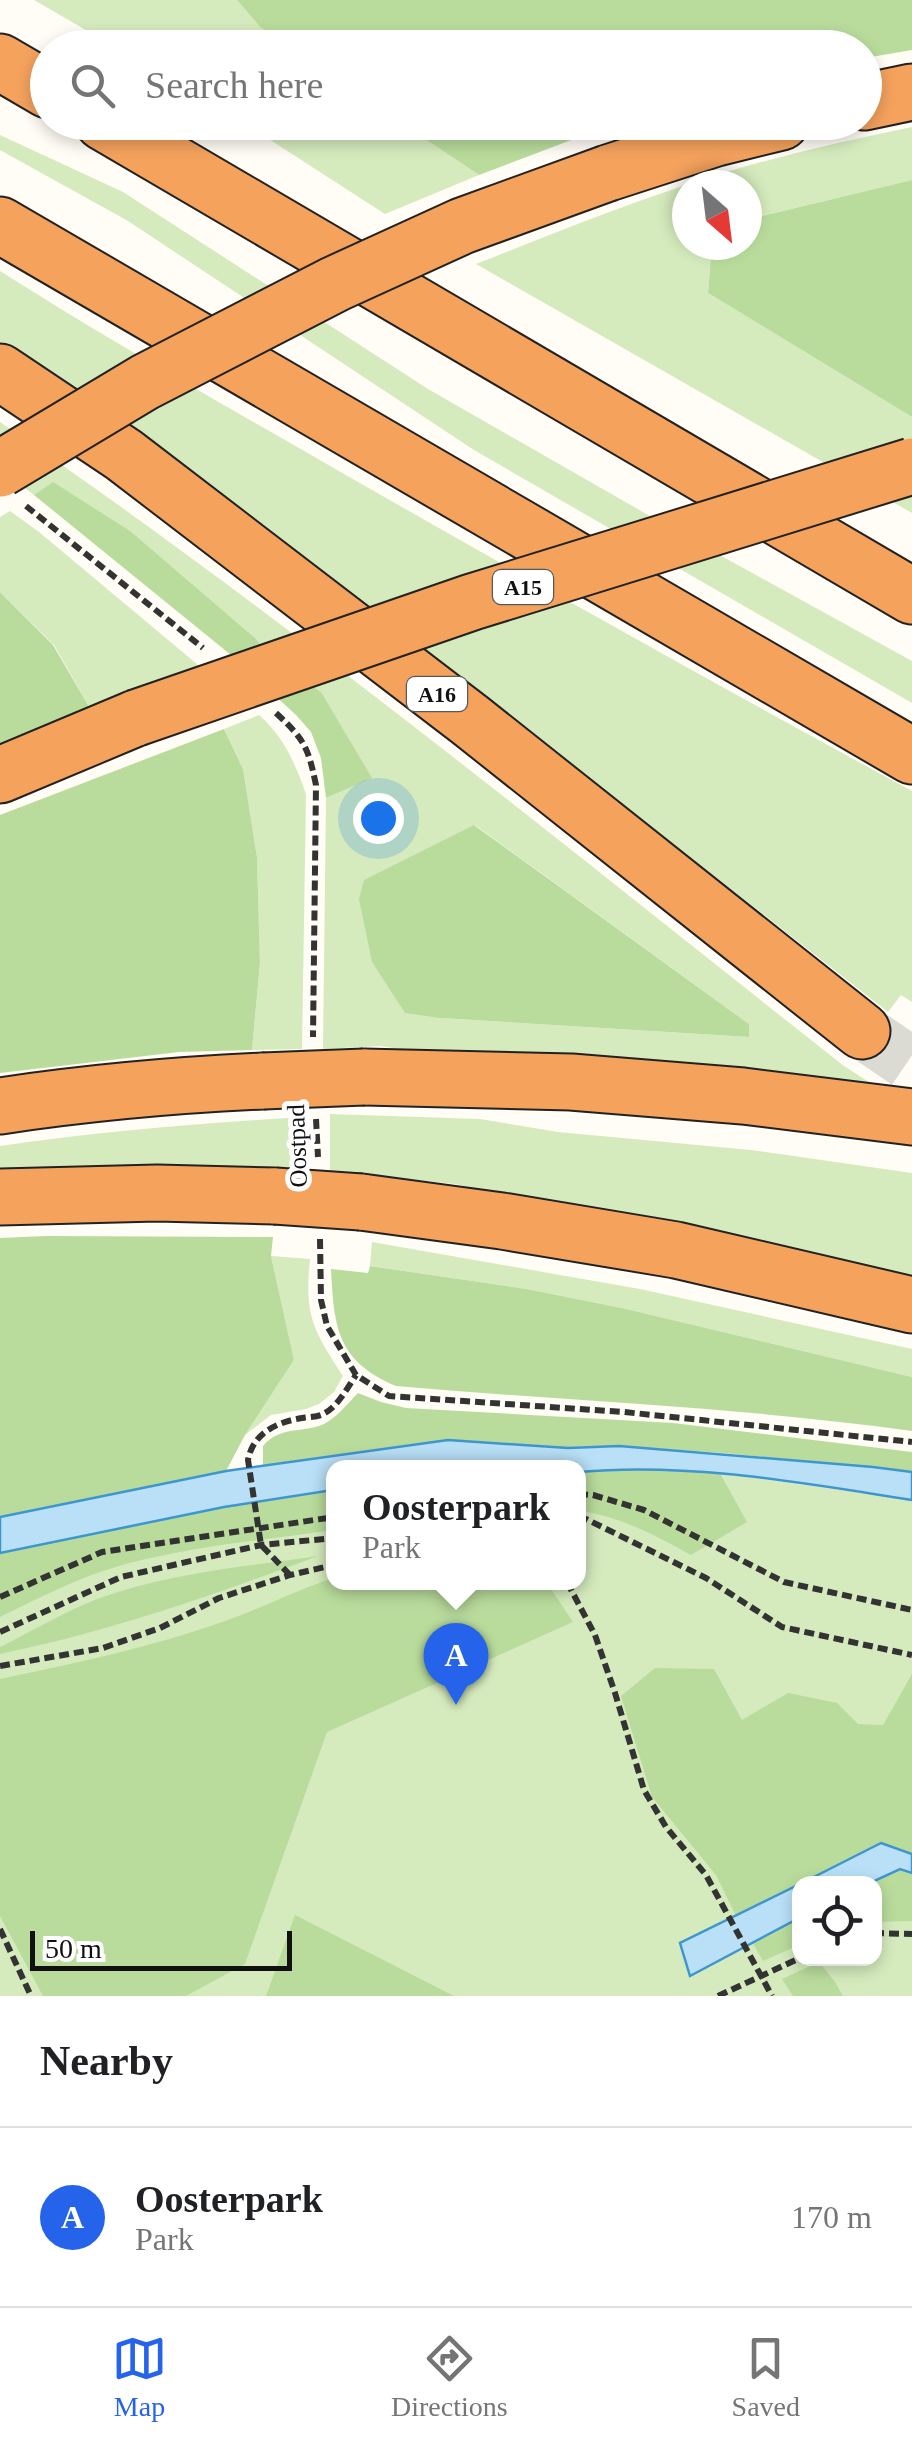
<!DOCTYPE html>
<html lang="en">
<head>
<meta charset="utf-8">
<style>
  :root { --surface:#fff; --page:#f2f2f2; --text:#202124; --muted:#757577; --line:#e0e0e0; --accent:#2563eb }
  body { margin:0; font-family:Georgia,serif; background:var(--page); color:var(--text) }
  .controls { position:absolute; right:30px; bottom:30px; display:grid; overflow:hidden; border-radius:20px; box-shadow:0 5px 15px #0003 }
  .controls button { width:90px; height:90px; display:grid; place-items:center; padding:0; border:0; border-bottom:2px solid var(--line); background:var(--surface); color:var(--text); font:50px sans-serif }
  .compass { position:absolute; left:672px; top:170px; width:90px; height:90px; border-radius:50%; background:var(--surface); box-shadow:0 5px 15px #0003; rotate:152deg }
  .scale { position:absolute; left:30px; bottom:25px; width:262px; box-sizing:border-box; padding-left:10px; border:5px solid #111; border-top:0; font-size:28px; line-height:35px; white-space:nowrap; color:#111; -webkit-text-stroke:8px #fff; paint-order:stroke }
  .you { position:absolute; left:378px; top:818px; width:35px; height:35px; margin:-25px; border:8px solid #fff; border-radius:50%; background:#1a73e8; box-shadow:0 0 0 15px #1a73e833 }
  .badge { display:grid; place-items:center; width:65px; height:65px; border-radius:50%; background:var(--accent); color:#fff; font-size:32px; font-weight:700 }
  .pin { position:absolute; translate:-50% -82px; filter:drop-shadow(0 2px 5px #0008) }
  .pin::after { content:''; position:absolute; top:52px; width:35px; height:30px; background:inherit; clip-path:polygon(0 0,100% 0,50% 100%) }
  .popup { position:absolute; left:326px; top:1460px; width:260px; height:130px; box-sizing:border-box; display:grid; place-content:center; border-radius:20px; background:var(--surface); filter:drop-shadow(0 2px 8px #0005); font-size:32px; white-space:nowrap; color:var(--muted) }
  .popup b { font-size:38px; color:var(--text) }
  .popup::after { content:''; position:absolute; left:50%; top:100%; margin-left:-20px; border:20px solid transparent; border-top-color:var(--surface) }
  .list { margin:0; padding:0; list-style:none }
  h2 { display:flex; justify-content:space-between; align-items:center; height:130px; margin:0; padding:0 40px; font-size:42px }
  h2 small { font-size:32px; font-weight:400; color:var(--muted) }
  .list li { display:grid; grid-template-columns:65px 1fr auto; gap:30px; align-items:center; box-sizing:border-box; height:180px; padding:0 40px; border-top:2px solid var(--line) }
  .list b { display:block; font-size:38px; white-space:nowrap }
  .list p { margin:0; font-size:32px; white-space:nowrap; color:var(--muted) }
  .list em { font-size:32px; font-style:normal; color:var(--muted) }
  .icon { flex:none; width:55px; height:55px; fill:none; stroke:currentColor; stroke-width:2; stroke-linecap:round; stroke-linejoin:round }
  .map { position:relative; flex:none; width:912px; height:1996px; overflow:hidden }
  .search { position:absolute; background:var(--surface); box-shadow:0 5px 15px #0003; left:30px; right:30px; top:30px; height:110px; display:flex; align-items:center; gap:25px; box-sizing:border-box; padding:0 35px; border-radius:55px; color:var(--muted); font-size:38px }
  .sheet { height:310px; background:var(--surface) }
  nav { display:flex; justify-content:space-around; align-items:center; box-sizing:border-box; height:140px; border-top:2px solid var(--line); background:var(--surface); font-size:28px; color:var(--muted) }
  nav a { display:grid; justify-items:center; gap:5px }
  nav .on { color:var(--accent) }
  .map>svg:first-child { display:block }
</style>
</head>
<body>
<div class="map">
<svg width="912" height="1996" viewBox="0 0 912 1996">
  <rect width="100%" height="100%" fill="#fffdf5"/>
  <g fill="#d5ebbd" fill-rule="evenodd">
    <polygon points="34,0 237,0 260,27 290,47 115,47"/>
    <polygon points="244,123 401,123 479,175 385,214"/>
    <path d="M912 127V180L754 218 747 224V185H687V245H721L711 254 708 293 912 417V513L476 264C550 235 623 205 698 181 768 158 840 142 912 127Z"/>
    <polygon points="0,135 123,192 428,389 669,527 912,661 912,703 474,450 128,221 0,150"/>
    <path d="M0 271C115 344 233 410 351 478 537 584 724 689 912 791V1002L901 995 888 1012 510 716 309 563 0 344Z"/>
    <path d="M0 422C292 622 566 847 844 1066L895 1099 474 1061 380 1046 323 1049 326 798 371 778 272 660 53 483 34 495 0 469ZM475 825 749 1024V1037L440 1018Z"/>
    <polygon points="10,511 39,532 216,680 98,722 54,645 0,592 0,517"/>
    <path d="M259 715C284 737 295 763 306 794L302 1049 252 1050 260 963 257 857 243 769 224 729Z"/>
    <polygon points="330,1114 480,1119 558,1132 751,1150 912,1173 912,1277 535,1202 455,1184 330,1171"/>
    <path d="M304 1117 306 1169 0 1171V1146C101 1131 202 1123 304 1117Z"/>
    <polygon points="372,1242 640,1289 912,1349 912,1377 622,1308 527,1289 370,1266"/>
    <path d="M271 1256 310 1259C304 1315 313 1330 343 1376L334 1392 319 1404 306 1409 271 1415 245 1435 294 1360Z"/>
    <path d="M720 1473 912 1500V1996H0V1478L333 1480 334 1582H578L579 1487 737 1505ZM800 1884H874V1958H800Z"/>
  </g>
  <g fill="#b9dc9c">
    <polygon points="237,0 912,0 912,50 865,58 864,48 290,47 260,27"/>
    <polygon points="401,123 616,123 479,175"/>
    <polygon points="912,180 912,417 708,293 711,254 721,245 747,245 747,224 754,218"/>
    <polygon points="53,482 130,531 256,639 272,660 321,692 372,778 326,798 321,758 311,732 296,715 231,655 34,495"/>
    <polygon points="0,592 53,645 98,722 0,761"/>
    <polygon points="224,729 243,769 257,857 260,963 252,1050 179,1052 0,1073 0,815"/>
    <polygon points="474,825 749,1024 749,1037 440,1018 405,1013 372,962 359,899 364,880"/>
    <polygon points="46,1236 273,1237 271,1256 294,1360 245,1435 226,1471 0,1517 0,1238"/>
    <path d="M370 1266 527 1289 622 1308 912 1377V1431C741 1407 568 1401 396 1386 337 1361 334 1328 331 1269L368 1273Z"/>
    <path d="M358 1393 381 1402 406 1408 673 1423 912 1452V1472L723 1453 619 1446 568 1448 448 1440 263 1466V1446C280 1426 300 1433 322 1425 337 1418 347 1404 358 1393Z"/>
    <path d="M626 1468 720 1473 747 1522 691 1555C657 1536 617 1515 579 1511V1472Z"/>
    <path d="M333 1490V1530C258 1541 179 1547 106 1570 69 1582 35 1600 0 1617V1553L224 1507Z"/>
    <path d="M318 1556C214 1595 109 1632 0 1654V1647C32 1631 64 1612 97 1599 168 1573 244 1567 318 1556Z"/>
    <path d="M333 1578 334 1582 547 1583 573 1622 327 1732 245 1964 186 1996H43L0 1916V1679C76 1663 153 1647 225 1621 262 1608 297 1590 333 1578Z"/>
    <polygon points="655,1668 714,1669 742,1720 788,1693 837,1703 858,1724 883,1725 912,1674 912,1854 881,1843 736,1916 716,1875 652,1797 621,1696"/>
    <polygon points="900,1869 912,1873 912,1921 875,1922 874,1884 870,1884"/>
    <polygon points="295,1915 454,1996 266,1996"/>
    <polygon points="799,1918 799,1945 763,1961 752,1942"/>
    <polygon points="819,1962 835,1982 843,1996 793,1996 782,1979"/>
  </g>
  <g fill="#b9e0f7" stroke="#3f96cf" stroke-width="2.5">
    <path d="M448 1440 568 1448 619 1446 873 1467 912 1472V1500C802 1483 690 1462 579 1472L578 1468H334L333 1490 224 1507 0 1553V1517L226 1471Z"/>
    <polygon points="881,1843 912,1854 912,1873 900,1869 870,1883 800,1884"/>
    <polygon points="800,1884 799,1918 690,1976 680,1943"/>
  </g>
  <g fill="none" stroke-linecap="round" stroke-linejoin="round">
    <polyline stroke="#dbdad3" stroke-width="55" stroke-dasharray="55 28" stroke-linecap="butt" points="862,1031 912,1065"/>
    <defs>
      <g id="highway">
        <polyline points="0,62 48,90"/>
        <polyline points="864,102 912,92"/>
        <polyline points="103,122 912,596"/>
        <polyline points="608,173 716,138 781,122"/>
        <polyline points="0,225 912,756"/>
        <polyline points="0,372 124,455 470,720 862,1031"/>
        <polyline points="0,775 136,718"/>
        <polyline points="364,1077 571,1082 743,1096 912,1117"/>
        <path d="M0 1106C87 1093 175 1085 263 1081"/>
        <polyline points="0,1197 157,1193 275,1196"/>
        <polyline points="361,1202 502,1221 676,1250 912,1305"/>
      </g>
    </defs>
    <use href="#highway" stroke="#222" stroke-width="59"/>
    <g stroke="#333" stroke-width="6" stroke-dasharray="10 5" stroke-linecap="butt">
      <polyline points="26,506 203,648"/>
      <path d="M276 713C305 740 308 747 316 785L313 1037"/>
      <polyline points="316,1119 318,1157"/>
      <polyline points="320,1239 321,1300 327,1326 356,1375 389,1396 624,1412 912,1442"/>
      <polyline points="578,1494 593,1495 644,1510 784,1582 912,1610"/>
      <polyline points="578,1519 586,1519 706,1578 782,1627 912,1655"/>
      <path d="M290 1575 261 1545 248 1460C253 1433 277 1422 302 1418 308 1417 320 1417 325 1413 338 1406 348 1387 356 1375"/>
      <polyline points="567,1582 595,1635 615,1693 644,1790 666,1827 706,1875 772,1996"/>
      <polyline points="0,1597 102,1552 334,1517"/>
      <polyline points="0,1632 121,1577 261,1545 334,1538"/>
      <polyline points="0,1666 103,1648 160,1628 219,1598 290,1575 334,1565"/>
      <polyline points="0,1929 31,1996"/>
      <polyline points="874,1933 912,1934"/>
      <polyline points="718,1996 800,1958"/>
    </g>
    <use href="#highway" stroke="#f5a25d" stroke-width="55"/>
    <defs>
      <g id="highway-bridge">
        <polyline points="0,469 145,382 335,284 462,226 608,173"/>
        <polyline points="136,718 472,602 912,466"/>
        <polyline points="263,1081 364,1077"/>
        <polyline points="275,1196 361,1202"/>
      </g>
    </defs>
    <use href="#highway-bridge" stroke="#222" stroke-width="59" stroke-linecap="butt"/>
    <use href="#highway-bridge" stroke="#f5a25d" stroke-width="55"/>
  </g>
  <g text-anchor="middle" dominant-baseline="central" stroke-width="10" stroke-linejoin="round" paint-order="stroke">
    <g fill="#fff" stroke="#585858" stroke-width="2.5">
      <rect x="493" y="570" width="60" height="34" rx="8"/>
      <rect x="407" y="677" width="60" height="34" rx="8"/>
    </g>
    <g font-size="22" font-weight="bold" fill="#111">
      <text x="523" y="587">A15</text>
      <text x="437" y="694">A16</text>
    </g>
    <g font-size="25" fill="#111" stroke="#fff">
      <text transform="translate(297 1146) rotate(-92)">Oostpad</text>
    </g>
  </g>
</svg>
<div class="controls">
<button><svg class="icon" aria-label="locate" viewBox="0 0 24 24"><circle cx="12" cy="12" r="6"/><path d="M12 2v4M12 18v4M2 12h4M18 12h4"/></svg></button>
</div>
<svg class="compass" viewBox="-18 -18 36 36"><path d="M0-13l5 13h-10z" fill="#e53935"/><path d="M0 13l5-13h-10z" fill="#757577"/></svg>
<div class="scale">50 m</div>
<div class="you"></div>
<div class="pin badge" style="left:456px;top:1705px">A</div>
<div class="popup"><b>Oosterpark</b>Park</div>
<div class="search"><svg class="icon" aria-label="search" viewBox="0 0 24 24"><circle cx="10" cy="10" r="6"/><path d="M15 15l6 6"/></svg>Search here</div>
</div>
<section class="sheet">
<h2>Nearby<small></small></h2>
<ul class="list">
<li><span class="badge">A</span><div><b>Oosterpark</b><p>Park</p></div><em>170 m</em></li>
</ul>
</section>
<nav>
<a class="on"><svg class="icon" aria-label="map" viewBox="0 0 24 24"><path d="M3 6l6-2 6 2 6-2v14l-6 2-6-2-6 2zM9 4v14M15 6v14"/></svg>Map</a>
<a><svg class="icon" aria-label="directions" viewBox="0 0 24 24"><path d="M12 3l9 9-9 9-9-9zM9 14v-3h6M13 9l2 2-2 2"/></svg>Directions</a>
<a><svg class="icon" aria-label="saved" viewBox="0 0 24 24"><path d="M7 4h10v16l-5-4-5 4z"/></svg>Saved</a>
</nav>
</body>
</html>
